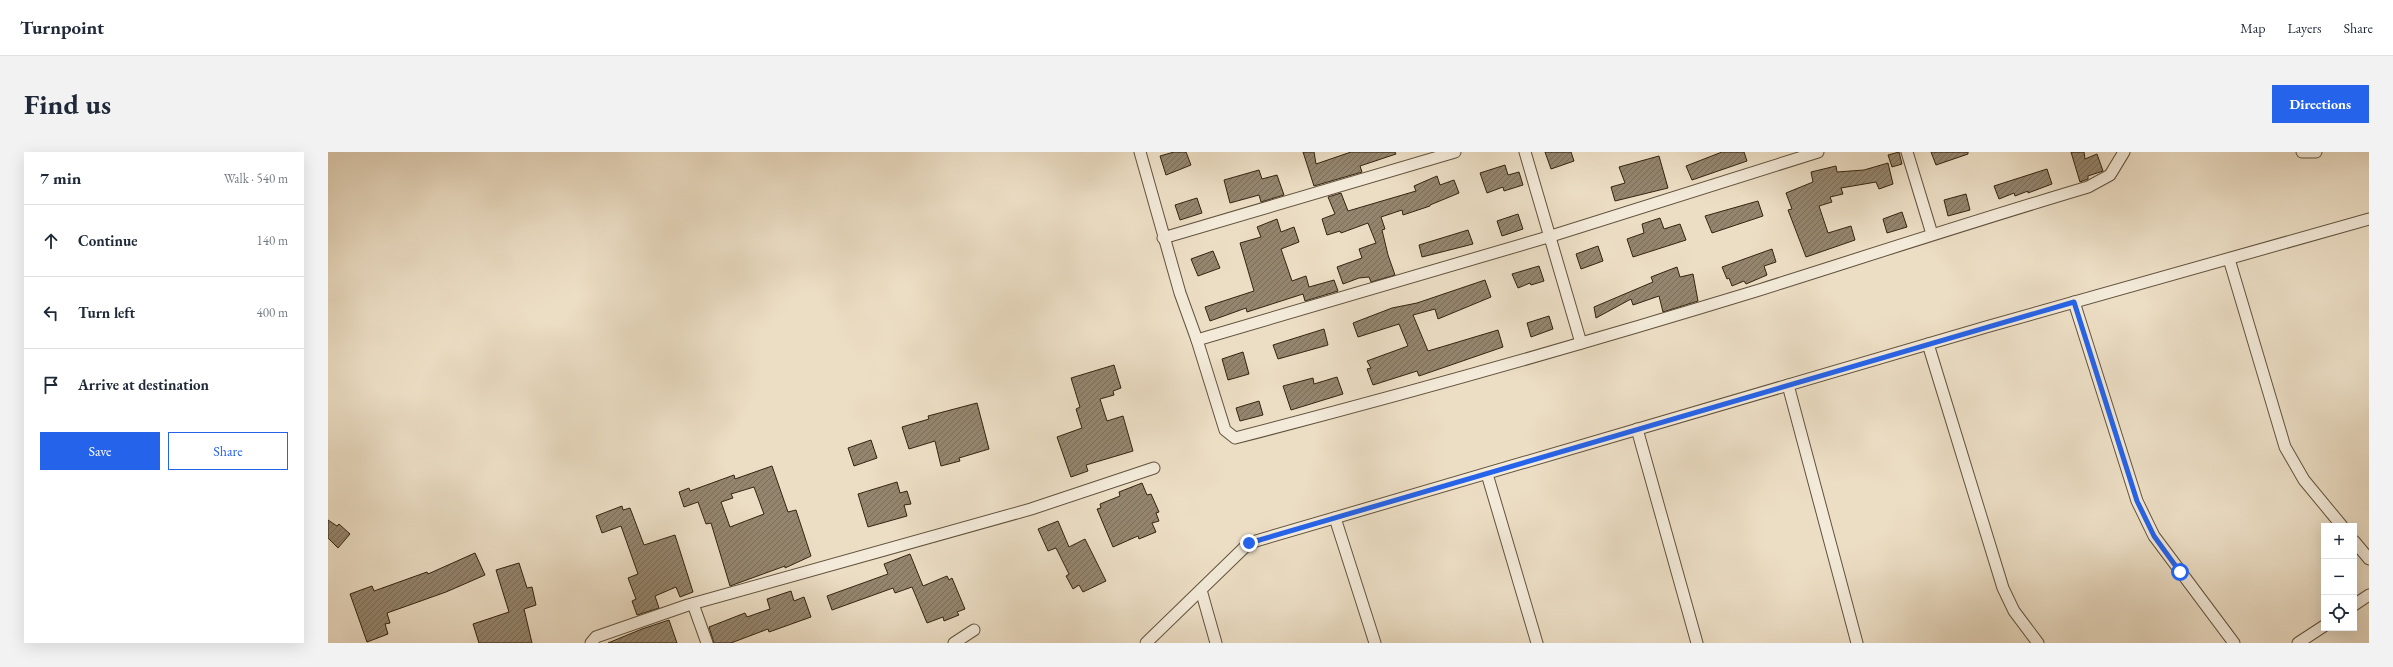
<!DOCTYPE html>
<html lang="en">
<head>
<meta charset="utf-8">
<style>
  :root { --surface:#fff; --page:#f2f2f3; --text:#1f2937; --muted:#747a83; --line:#e0e1e3; --accent:#2563eb }
  body { margin:0; font-family:"EB Garamond",serif; background:var(--page); color:var(--text) }
  .controls { position:absolute; right:12px; bottom:12px; display:grid; overflow:hidden; border-radius:0px; box-shadow:0 4px 16px #0002 }
  .controls button { width:36px; height:36px; display:grid; place-items:center; padding:0; border:0; border-bottom:1px solid var(--line); background:var(--surface); color:var(--text); font:20px sans-serif }
  .stop { position:absolute; width:12px; height:12px; margin:-9px; border:3px solid #2563eb; border-radius:50%; background:#fff }
  .stop.end { background:#2563eb; border-color:#fff; box-shadow:0 1px 4px #0008 }
  .list { margin:0; padding:0; list-style:none }
  h2 { display:flex; justify-content:space-between; align-items:center; height:52px; margin:0; padding:0 16px; font-size:17px }
  h2 small { font-size:13px; font-weight:400; color:var(--muted) }
  .list li { display:grid; grid-template-columns:26px 1fr auto; gap:12px; align-items:center; box-sizing:border-box; height:72px; padding:0 16px; border-top:1px solid var(--line) }
  .list b { display:block; font-size:15px; white-space:nowrap }
  .list em { font-size:13px; font-style:normal; color:var(--muted) }
  .actions { display:flex; gap:8px; padding:12px 16px }
  .actions a { flex:1; padding:9px 0; border:1px solid var(--accent); border-radius:0px; text-align:center; font-size:14px; color:var(--accent) }
  .actions .main { background:var(--accent); color:#fff }
  .icon { flex:none; width:22px; height:22px; fill:none; stroke:currentColor; stroke-width:2; stroke-linecap:round; stroke-linejoin:round }
  .map { position:relative; flex:none; width:2041px; height:491px; overflow:hidden; border-radius:0px }
  header { display:flex; align-items:center; gap:24px; box-sizing:border-box; height:56px; padding:0 20px; background:var(--surface); border-bottom:1px solid var(--line) }
  header strong { font-size:19px }
  nav { display:flex; gap:22px; margin-inline-start:auto; font-size:14px }
  .intro { display:flex; align-items:center; justify-content:space-between; box-sizing:border-box; height:96px; padding:0 24px }
  h1 { margin:0; font-size:28px }
  .button { padding:10px 18px; border-radius:0px; background:var(--accent); color:#fff; font-size:14px; font-weight:700 }
  main { display:flex; gap:24px; padding:0 24px }
  aside { flex:1; background:var(--surface); border-radius:0px; box-shadow:0 4px 16px #0002 }
  .map>svg:first-child { display:block }
</style>
</head>
<body>
<header>
<strong>Turnpoint</strong>
<nav><a>Map</a><a>Layers</a><a>Share</a></nav>
</header>
<div class="intro"><h1>Find us</h1><a class="button">Directions</a></div>
<main>
<aside>
<h2>7 min<small>Walk · 540 m</small></h2>
<ul class="list">
<li><svg class="icon" aria-label="ahead" viewBox="0 0 24 24"><path d="M12 20V5M6 11l6-6 6 6"/></svg><div><b>Continue</b></div><em>140 m</em></li>
<li><svg class="icon" aria-label="left" viewBox="0 0 24 24"><path d="M17 20v-9H6M10 6l-5 5 5 5"/></svg><div><b>Turn left</b></div><em>400 m</em></li>
<li><svg class="icon" aria-label="arrive" viewBox="0 0 24 24"><path d="M6 21V4h12l-3 4 3 4H6"/></svg><div><b>Arrive at destination</b></div></li>
</ul>
<div class="actions"><a class="main">Save</a><a>Share</a></div>
</aside>
<div class="map">
<svg width="2041" height="491" viewBox="0 0 2041 491">
  <defs>
    <pattern id="building-hatch" width="6" height="6" patternUnits="userSpaceOnUse"><rect width="6" height="6" fill="#94856e"/><path d="M-1 1l2-2M0 6l6-6M5 7l2-2" fill="none" stroke="#7a6d59"/></pattern>
  </defs>
  <rect width="100%" height="100%" fill="#ecdec5"/>
  <filter id="stains"><feTurbulence type="fractalNoise" baseFrequency=".005" numOctaves="4"/><feColorMatrix values="0 0 0 0 .2 0 0 0 0 .09 0 0 0 0 .02 0 0 0 .5 -.17"/></filter>
  <radialGradient id="worn" r=".72"><stop offset=".6" stop-color="#630" stop-opacity="0"/><stop offset="1" stop-color="#630" stop-opacity=".3"/></radialGradient>
  <g fill="url(#building-hatch)" stroke="#342410" fill-rule="evenodd">
    <polygon points="846,0 858,0 863,13 838,23 832,4"/>
    <polygon points="975,0 986,0 988,12 1023,0 1067,0 1068,2 1032,14 1034,20 986,34"/>
    <polygon points="1217,0 1243,0 1246,9 1223,17"/>
    <polygon points="1394,0 1416,0 1419,9 1364,28 1358,14"/>
    <polygon points="1571,0 1574,12 1564,15 1560,3"/>
    <polygon points="1603,0 1640,0 1640,2 1608,13"/>
    <polygon points="1743,0 1756,0 1757,7 1769,2 1775,19 1760,24 1760,27 1752,30"/>
    <polygon points="1331,4 1340,36 1287,49 1283,35 1297,31 1291,15"/>
    <polygon points="1560,11 1565,32 1551,37 1548,30 1513,36 1515,42 1502,45 1504,50 1491,54 1500,81 1523,74 1527,88 1478,105 1460,58 1464,57 1458,41 1485,30 1483,20 1508,14 1509,20 1536,18"/>
    <polygon points="1177,13 1180,23 1191,20 1195,33 1176,39 1175,35 1159,41 1152,21"/>
    <polygon points="1719,17 1724,32 1700,41 1700,39 1687,44 1686,41 1671,47 1666,34"/>
    <polygon points="931,18 934,27 949,23 956,43 933,50 931,43 902,51 896,28"/>
    <polygon points="1109,24 1112,33 1126,28 1131,41 1102,53 1102,54 1075,63 1074,58 1053,65 1057,77 1054,78 1060,103 1067,123 1043,130 1041,125 1031,126 1015,132 1009,115 1034,106 1031,97 1048,91 1040,71 1013,81 1012,79 999,83 994,67 1007,62 1000,45 1013,41 1020,59 1088,39 1086,34"/>
    <polygon points="1638,42 1642,58 1620,64 1616,48"/>
    <polygon points="869,46 874,61 852,68 847,53"/>
    <polygon points="1430,49 1435,64 1384,81 1377,64"/>
    <polygon points="1574,60 1579,75 1559,81 1555,67"/>
    <polygon points="1190,62 1195,77 1174,84 1169,69"/>
    <polygon points="1332,66 1336,77 1352,72 1358,88 1305,105 1299,87 1316,81 1314,72"/>
    <polygon points="949,67 953,80 966,75 971,90 953,97 964,129 978,124 981,135 1006,128 1010,139 977,149 975,142 919,160 918,156 882,169 877,155 926,139 912,91 933,85 929,75"/>
    <polygon points="1140,78 1145,92 1094,105 1091,93"/>
    <polygon points="1270,94 1275,109 1253,117 1248,102"/>
    <polygon points="1444,97 1448,110 1436,114 1439,123 1418,132 1416,129 1404,134 1401,126 1399,127 1394,115"/>
    <polygon points="885,99 892,116 870,124 863,107"/>
    <polygon points="1211,114 1216,129 1203,133 1202,131 1190,136 1184,122"/>
    <polygon points="1349,115 1352,125 1365,122 1370,149 1335,160 1331,144 1305,153 1303,147 1268,166 1266,155 1325,130 1323,125"/>
    <polygon points="1157,128 1163,145 1110,167 1107,157 1085,163 1100,199 1170,178 1175,195 1091,224 1089,219 1045,233 1039,217 1043,216 1039,209 1080,194 1071,172 1030,185 1025,171 1064,156 1089,151"/>
    <polygon points="1221,164 1225,177 1203,185 1199,171"/>
    <polygon points="996,177 1000,193 950,207 945,193"/>
    <polygon points="915,200 921,222 900,228 894,207"/>
    <polygon points="786,213 793,236 785,239 786,243 772,247 779,269 795,264 805,299 758,313 760,319 743,325 729,285 754,276 748,257 752,255 743,226"/>
    <polygon points="1009,225 1015,242 963,258 955,234 985,226 986,232"/>
    <polygon points="931,249 935,263 912,269 908,256"/>
    <polygon points="649,251 661,297 631,306 632,309 613,314 607,289 581,297 574,275 601,267 600,264"/>
    <polygon points="543,288 549,306 526,314 520,296"/>
    <path d="M444 314 460 360 468 358 483 404 457 416V414L402 434 383 371 378 372 370 350 356 355 351 340 361 336 362 339 406 323 407 327ZM426 335 436 362 402 375 393 350 405 346 403 342Z"/>
    <polygon points="569,330 572,341 579,339 583,352 576,353 579,364 540,375 530,342"/>
    <polygon points="814,331 819,343 823,342 831,360 828,361 831,369 824,371 828,380 811,387 810,384 785,395 769,357 773,356 772,352 792,344 791,340"/>
    <polygon points="294,354 295,358 302,356 316,393 347,383 365,440 352,445 348,435 327,444 331,456 309,463 304,449 308,447 300,426 310,422 293,374 274,381 268,364"/>
    <polygon points="0,368 9,374 11,372 22,382 10,396 0,386"/>
    <polygon points="730,369 741,395 757,387 778,429 755,440 751,433 745,437 738,424 741,422 728,396 720,399 710,377"/>
    <polygon points="147,401 157,423 118,440 59,461 62,471 57,472 60,482 39,490 22,442 44,434 46,439 99,420 100,422"/>
    <polygon points="582,402 595,434 619,424 621,428 624,426 637,457 629,460 631,463 616,469 615,465 599,471 584,435 567,441 565,436 504,458 499,444 560,422 556,412"/>
    <polygon points="191,411 199,436 204,435 208,453 196,457 204,491 151,491 145,472 181,460 168,418"/>
    <polygon points="463,439 466,449 476,445 483,465 441,480 440,477 403,491 386,491 381,475 417,461 419,465 442,457 439,447"/>
    <polygon points="341,468 349,491 280,491 314,477"/>
  </g>
  <g fill="none" stroke-linecap="round" stroke-linejoin="round">
    <defs>
      <g id="street">
        <path d="M812 0 852 141 869 188 897 278 907 286C1082 241 1255 192 1428 139 1539 104 1649 68 1760 35L1782 23 1796 0"/>
        <polyline points="1197,0 1253,191"/>
        <polyline points="1579,0 1604,82"/>
        <polyline points="1974,0 1988,0"/>
        <polyline points="835,86 1127,0"/>
        <polyline points="1901,107 1957,295 1976,328 2014,374"/>
        <polyline points="1746,150 1809,349 1826,384 1906,491"/>
        <polyline points="869,188 1220,85 1490,0"/>
        <polyline points="1600,192 1675,436 1686,459 1710,491"/>
        <polyline points="1460,233 1529,491"/>
        <polyline points="1309,277 1369,491"/>
        <polyline points="1159,322 1209,491"/>
        <polyline points="1007,366 1047,491"/>
        <polyline points="2026,389 2041,407"/>
        <polyline points="873,438 888,491"/>
        <polyline points="365,452 379,491"/>
        <polyline points="2026,453 2041,443"/>
        <polyline points="263,491 268,485 360,453 703,357 826,316"/>
        <polyline points="626,491 646,478"/>
        <polyline points="818,491 921,391 1658,175 2041,67"/>
        <polyline points="1970,491 1996,474"/>
      </g>
    </defs>
    <use href="#street" stroke="#62523d" stroke-width="13"/>
    <use href="#street" stroke="#f3ead9" stroke-width="11"/>
  </g>
  <g fill="none" stroke-linecap="round" stroke-linejoin="round">
    <polyline stroke="#2563eb" stroke-width="5" points="921,391 1746,150 1809,349 1826,384 1852,420"/>
  </g>
  <rect width="100%" height="100%" filter="url(#stains)"/>
  <rect width="100%" height="100%" fill="url(#worn)"/>
</svg>
<div class="controls">
<button>+</button>
<button>−</button>
<button><svg class="icon" aria-label="locate" viewBox="0 0 24 24"><circle cx="12" cy="12" r="6"/><path d="M12 2v4M12 18v4M2 12h4M18 12h4"/></svg></button>
</div>
<div class="stop" style="left:1852px;top:420px"></div>
<div class="stop end" style="left:921px;top:391px"></div>
</div>
</main>
</body>
</html>
